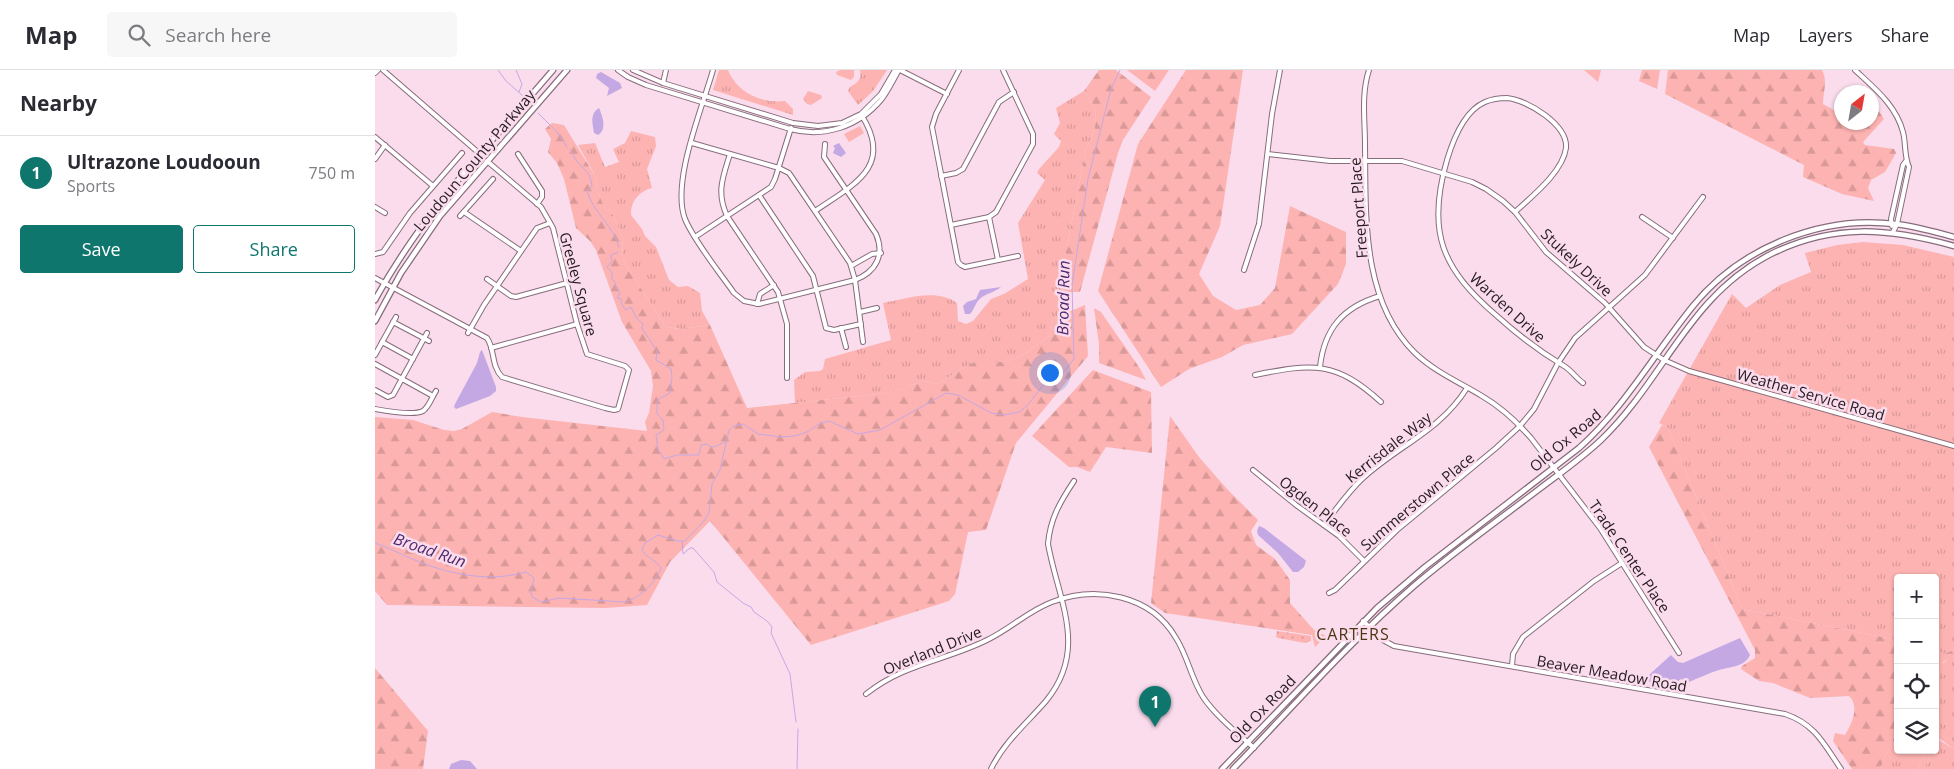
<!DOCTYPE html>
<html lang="en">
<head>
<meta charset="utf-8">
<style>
  :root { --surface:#fff; --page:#f7f7f7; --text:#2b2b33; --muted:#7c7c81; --line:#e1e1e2; --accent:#0f766e }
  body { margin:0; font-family:"Open Sans",sans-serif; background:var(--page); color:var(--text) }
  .controls { position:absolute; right:15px; bottom:15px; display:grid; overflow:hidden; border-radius:5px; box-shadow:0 1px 4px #0004 }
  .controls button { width:45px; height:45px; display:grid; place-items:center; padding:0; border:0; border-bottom:1px solid var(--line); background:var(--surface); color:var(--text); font:25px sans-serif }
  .compass { position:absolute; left:1459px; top:15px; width:45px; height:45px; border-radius:50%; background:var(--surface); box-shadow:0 1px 4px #0004; rotate:31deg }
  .you { position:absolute; left:674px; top:302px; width:18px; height:18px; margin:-12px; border:4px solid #fff; border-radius:50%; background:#1a73e8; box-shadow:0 0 0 8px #1a73e833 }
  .badge { display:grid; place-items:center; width:32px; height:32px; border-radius:50%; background:var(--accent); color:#fff; font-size:16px; font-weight:700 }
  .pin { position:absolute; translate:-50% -41px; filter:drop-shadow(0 1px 2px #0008) }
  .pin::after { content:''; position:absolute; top:26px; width:18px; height:15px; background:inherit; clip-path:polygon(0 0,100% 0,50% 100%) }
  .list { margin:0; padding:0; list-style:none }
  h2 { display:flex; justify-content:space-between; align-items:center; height:65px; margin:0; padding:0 20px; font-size:21px }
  h2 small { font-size:16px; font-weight:400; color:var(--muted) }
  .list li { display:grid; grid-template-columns:32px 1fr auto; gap:15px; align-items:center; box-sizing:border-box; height:75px; padding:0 20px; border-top:1px solid var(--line) }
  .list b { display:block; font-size:19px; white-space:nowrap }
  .list p { margin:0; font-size:16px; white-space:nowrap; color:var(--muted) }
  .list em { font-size:16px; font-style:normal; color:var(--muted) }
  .actions { display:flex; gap:10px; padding:15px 20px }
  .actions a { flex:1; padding:11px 0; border:1px solid var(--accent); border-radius:5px; text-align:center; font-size:18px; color:var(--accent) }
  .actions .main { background:var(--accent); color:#fff }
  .icon { flex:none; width:28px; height:28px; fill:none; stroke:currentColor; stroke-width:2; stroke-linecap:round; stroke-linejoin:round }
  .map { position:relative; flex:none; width:1579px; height:699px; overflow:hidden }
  header { display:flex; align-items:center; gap:30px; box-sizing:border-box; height:70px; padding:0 25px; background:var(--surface); border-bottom:1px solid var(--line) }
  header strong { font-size:24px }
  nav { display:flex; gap:28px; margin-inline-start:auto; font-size:18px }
  .search { width:350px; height:45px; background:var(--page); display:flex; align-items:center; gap:12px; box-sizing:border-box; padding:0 18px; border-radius:5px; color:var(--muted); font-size:19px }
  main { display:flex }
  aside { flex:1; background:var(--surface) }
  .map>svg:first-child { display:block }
</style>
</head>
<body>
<header>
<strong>Map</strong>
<div class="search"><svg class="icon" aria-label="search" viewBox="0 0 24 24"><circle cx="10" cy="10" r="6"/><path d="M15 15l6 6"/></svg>Search here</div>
<nav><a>Map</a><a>Layers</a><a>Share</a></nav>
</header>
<main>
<aside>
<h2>Nearby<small></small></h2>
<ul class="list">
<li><span class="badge">1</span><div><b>Ultrazone Loudooun</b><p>Sports</p></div><em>750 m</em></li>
</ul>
<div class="actions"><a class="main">Save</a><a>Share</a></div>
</aside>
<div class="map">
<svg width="1579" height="699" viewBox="0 0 1579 699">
  <defs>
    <pattern id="grass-tufts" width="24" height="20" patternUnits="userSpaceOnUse" patternTransform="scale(1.25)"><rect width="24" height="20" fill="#fdb3b1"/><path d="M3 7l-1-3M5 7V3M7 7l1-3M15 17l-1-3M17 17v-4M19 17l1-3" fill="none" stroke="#d99998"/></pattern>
    <pattern id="forest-firs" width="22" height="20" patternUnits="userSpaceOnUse" patternTransform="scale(1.25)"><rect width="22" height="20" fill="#fdb3b1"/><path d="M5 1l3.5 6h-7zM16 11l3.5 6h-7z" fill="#d99998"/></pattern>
    <pattern id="park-dots" width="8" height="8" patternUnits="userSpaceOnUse" patternTransform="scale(1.25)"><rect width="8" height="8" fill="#fdb3b1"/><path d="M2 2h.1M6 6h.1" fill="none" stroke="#d99998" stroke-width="1.8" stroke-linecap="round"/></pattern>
  </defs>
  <rect width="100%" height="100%" fill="#fadced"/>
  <g fill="url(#grass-tufts)">
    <path d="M344 0H353C362 23 388 34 410 31L418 39V45L338 20Z"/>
    <polygon points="465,0 479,0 479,7 476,10 462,5 461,2"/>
    <path d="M485 0H512L498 21 483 35 473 21 475 17C482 13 487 10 485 0Z"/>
    <polygon points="1209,0 1226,0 1223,12"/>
    <polygon points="433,21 446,25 447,28 436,35 432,34 428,29"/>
    <path d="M709 21C726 43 723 55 711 79L684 217 693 222 694 241 677 249 674 266 648 285 630 292H599L562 314 550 311 511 323 420 333 419 310 430 302 445 301 448 299 450 289 516 270 508 233C531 229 561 218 582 233L583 251 591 254 598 251 616 229 629 224 653 209 643 153 670 110 662 103 664 99 684 77 686 71 679 64 685 53 681 38Z"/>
    <path d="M256 61 280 67 281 76 272 99 277 118C265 121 255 131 256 145L267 159 270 166 281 177 294 210 303 217 313 216 325 223 327 241 335 255 306 259 291 257 252 197 248 189 247 166 236 141 231 140 221 119 222 109 203 75 220 73 230 97 244 92 238 79 250 73Z"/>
    <polygon points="1488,172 1528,175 1579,187 1579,580 1568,584 1560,578 1560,508 1523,508 1523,570 1367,539 1293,358 1284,353 1357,224 1371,238 1405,215 1436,202 1430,183 1462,175"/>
    <polygon points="1575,588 1579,588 1579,673 1560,661 1560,603 1565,595"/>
    <polygon points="1523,657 1523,680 1551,680 1543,699 1505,699"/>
    <polygon points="1562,669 1579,679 1579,699 1549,699 1557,680 1560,680 1560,671"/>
  </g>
  <g fill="url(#forest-firs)">
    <path d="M724 0H741L776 27 748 70 743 83 705 222H693L684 217 711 79C723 55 726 43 709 21Z"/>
    <polygon points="752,0 794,0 780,21"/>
    <polygon points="811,0 868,0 845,156 824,204 838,226 861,240 885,235 900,218 915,136 971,162 971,194 963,214 917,264 868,275 847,287 814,299 786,317 723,221 763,74"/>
    <polygon points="1267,0 1285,0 1282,19 1264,11"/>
    <path d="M1293 0H1447C1453 11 1448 22 1448 34L1466 44V52H1496L1497 31 1509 49 1488 72 1490 75 1519 79 1521 83 1510 102 1496 110 1493 118 1499 131 1467 124 1428 107 1429 95 1290 24Z"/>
    <polygon points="177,53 189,55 222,109 221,119 231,140 236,141 247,166 248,189 252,197 291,257 306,259 335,255 372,338 511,323 550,311 562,314 599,292 630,292 648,285 674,266 677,249 710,235 713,286 641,373 611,460 593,462 580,524 574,531 436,575 335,451 295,492 272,535 231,538 12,535 0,521 0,347 38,350 69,360 79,361 87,359 117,342 147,347 272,361 270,352 274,343 278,316 276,301 247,252 221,180 215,171 201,158 189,109 182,93 173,82 176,69 170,59"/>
    <polygon points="719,238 726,242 764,297 771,310 724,293 724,274"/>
    <polygon points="718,300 776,322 777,383 731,377 715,402 702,397 694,397 657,366"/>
    <polygon points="795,346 824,387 852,419 883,450 876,461 881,475 900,489 915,510 915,533 939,560 951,566 940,577 937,565 790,543 776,533"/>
    <path d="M1287 355 1293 358 1367 539 1523 570V657L1505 699H1477L1458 671 1460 663 1470 665C1477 653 1485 637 1474 626L1435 628 1398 613 1384 611 1366 599 1367 596 1380 588V580L1274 377Z"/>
    <polygon points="1560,578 1568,584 1579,580 1579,588 1569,591 1560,603"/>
    <polygon points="0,598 53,661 48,699 0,699"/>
    <polygon points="1560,661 1579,673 1579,679 1565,669 1560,671"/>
    <polygon points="1551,680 1557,680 1549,699 1543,699"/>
  </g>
  <polygon fill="url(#park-dots)" points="902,561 936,566 936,571 930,573 903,568 901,567"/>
  <polygon fill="#fdb3b1" points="485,56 489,63 474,72 469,64"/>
  <g fill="#c4a8e4">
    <polygon points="226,2 245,13 247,18 232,26 234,18 221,8 222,4"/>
    <path d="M224 38C228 47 232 60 223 65L219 63C218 54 214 44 224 38Z"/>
    <polygon points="464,73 471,83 466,87 458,83 460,78 458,76"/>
    <path d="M626 217C620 222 613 223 607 227 600 232 600 239 595 244H590L588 236 592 232 601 229 605 220Z"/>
    <polygon points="107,280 121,317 121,321 115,326 81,339 79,337 80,334 102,293 105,282"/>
    <polygon points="884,456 889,458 929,489 931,491 929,497 923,502 918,502 903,483 883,465 882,461"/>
    <path d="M1365 568 1375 585C1370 597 1354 597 1344 600 1334 603 1324 608 1314 612L1306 609 1297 616 1271 611 1275 604 1296 585 1303 592 1308 593Z"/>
    <polygon points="86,690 95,691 102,699 74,699 76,694"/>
  </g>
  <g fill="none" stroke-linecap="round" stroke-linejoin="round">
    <g stroke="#c4a8e4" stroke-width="1">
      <polyline points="123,0 131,11 148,26"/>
      <polyline points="141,0 147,14 144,22"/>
      <polyline points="163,43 182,62 192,77"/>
      <path d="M195 80C199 83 198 86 201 90 209 101 216 101 217 117L212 121C217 141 240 158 244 177"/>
      <path d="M243 182 236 185 237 191 232 197 237 202V209L241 213 240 216 245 223 242 228 246 229 247 235 251 240 256 237 262 249 268 254 267 258 282 281 281 290 296 299 297 307 295 323 284 329 282 332V344L288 350 289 360 281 365 283 379 289 389 302 385H324L326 375 332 374C338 381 343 374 350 372"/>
      <polyline points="307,471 308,484 315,478 318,478 339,502 342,512 368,533 376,537 379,542 392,551 397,557 396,563 415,604 421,652"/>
      <path d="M0 473C12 477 23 483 35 488 72 504 112 513 151 502L159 508 156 522 157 527 166 532 184 528 249 532C264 529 281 512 286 498 281 490 272 488 267 480L270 473 283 465 303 471H310L329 451 334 443 337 414 345 400 354 360 359 356 368 354 383 364 406 367 420 366 432 362 444 354 454 351 483 364 505 360 571 323 583 325 616 343 629 345 644 342 652 336 672 310 688 303 699 289 697 215 713 109 736 19 745 0"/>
      <polyline points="422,699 423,659"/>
    </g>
    <defs>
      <g id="minor">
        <polyline points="8,0 105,84"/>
        <path d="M243 0 253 7 271 15 415 59C449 68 483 57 506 30 513 21 518 10 524 0"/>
        <polyline points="258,0 288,13 418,53 443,56 467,53 486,44 506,24 520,0"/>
        <path d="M338 0C327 39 296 112 310 149 319 171 345 203 359 223L369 231 384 234 480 210C501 202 510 185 501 164L449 87 450 74"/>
        <polyline points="525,0 572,24"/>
        <polyline points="584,0 561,44 557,57 583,192 586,195 590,197 643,186"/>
        <path d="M994 0C986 24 990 50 990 75 991 145 986 230 1040 283 1060 302 1084 312 1107 326 1126 337 1142 352 1156 368L1225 458 1304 583"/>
        <path d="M1480 0C1499 18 1521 35 1528 62 1531 73 1529 86 1534 97L1522 154 1518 162"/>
        <polyline points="0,3 3,0"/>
        <polyline points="288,13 291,0"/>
        <polyline points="0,67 58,116"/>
        <polyline points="317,73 404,98 414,103 475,193 480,210 488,272"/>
        <polyline points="143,84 167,121 167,127 162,134"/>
        <path d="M355 84C348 107 341 122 352 146L403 222 412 254V308"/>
        <polyline points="893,84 955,91 1027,91 1097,112 1111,119 1128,131 1140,142 1171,182 1230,233 1269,277 1289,290 1314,301 1579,376"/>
        <polyline points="0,89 10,75"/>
        <polyline points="566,106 581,103 588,99 624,32 639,22"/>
        <polyline points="384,125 438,206 451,258 459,260 486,254"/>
        <polyline points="0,137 10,143"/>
        <path d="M440 141C478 115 519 97 487 46"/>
        <polyline points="89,142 146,181"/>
        <path d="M1140 142C1156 127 1188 102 1191 78 1193 55 1153 30 1132 28 1125 28 1117 29 1110 32 1089 41 1078 70 1072 90 1051 162 1067 199 1122 246 1143 265 1164 281 1189 296 1196 300 1201 308 1208 313"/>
        <polyline points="85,146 118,109"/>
        <polyline points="614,147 623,190"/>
        <polyline points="1267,147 1298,168"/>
        <polyline points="576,155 614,147 621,142 658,74 658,64 628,0"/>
        <polyline points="1517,156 1516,149 1528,95 1531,91"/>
        <polyline points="320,167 396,117 400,109 416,58"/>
        <polyline points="0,184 8,182 35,143 87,83"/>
        <polyline points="476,196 497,184 506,183"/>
        <polyline points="869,200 884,154 897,44 905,0"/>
        <path d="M0 208 112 268C120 279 116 296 127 307L230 338 239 340 243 339 254 300 250 296 212 284 202 254 178 158 166 137 112 91"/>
        <polyline points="112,209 136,226 141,227 192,213"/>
        <polyline points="382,234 385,224 399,215"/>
        <polyline points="485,242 502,238"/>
        <polyline points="18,252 54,271"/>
        <polyline points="466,258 471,277"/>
        <polyline points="93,263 109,235 162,158 175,153"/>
        <polyline points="7,272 38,289"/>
        <polyline points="116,278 202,254"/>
        <polyline points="0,285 21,247"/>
        <polyline points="0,294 58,326"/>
        <path d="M945 297C949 259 968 237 1005 226"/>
        <path d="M880 305C938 293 961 291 1006 332"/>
        <polyline points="0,320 13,327 18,325 52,263"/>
        <path d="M0 339C11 341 38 346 48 341 54 337 57 327 61 321"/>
        <polyline points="878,400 921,435 964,466 989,491"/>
        <path d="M949 455C961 439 973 422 988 408 1024 375 1065 361 1092 318"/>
        <polyline points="954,523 960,520 1022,460 1121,378 1145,356 1159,339 1183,293 1200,268 1270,205 1328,127"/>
        <path d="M988 551 1008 570 1019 576 1410 644C1440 654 1449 674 1466 699"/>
        <polyline points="1137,596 1138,584 1148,567 1219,511 1247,493"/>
        <path d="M491 624C530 593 570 591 612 570 635 559 653 541 677 532 721 515 776 525 801 568 813 587 816 608 828 627 841 646 861 662 879 678"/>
        <path d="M616 699C629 672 652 653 671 631 714 579 683 530 673 474 675 449 685 432 699 411"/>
      </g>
      <g id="major">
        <path d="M0 230C48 142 114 75 178 0"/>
        <polyline points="0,251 26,203 65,146 192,0"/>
        <path d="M847 699 1002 538 1050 497 1204 378C1250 337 1279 284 1318 236 1365 178 1445 145 1520 154 1540 156 1560 162 1579 167"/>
        <path d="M858 699C918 637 975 571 1040 515 1080 481 1122 451 1163 420 1184 404 1207 388 1226 370 1289 310 1313 226 1396 184 1459 153 1513 158 1579 176"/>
      </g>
    </defs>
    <use href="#minor" stroke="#876c7b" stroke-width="6"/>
    <use href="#major" stroke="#876c7b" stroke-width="7"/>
    <use href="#minor" stroke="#fff" stroke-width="4"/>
    <use href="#major" stroke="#fff" stroke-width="4.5"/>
  </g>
  <g text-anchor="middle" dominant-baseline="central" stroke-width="5" stroke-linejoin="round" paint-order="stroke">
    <g font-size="15" fill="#261b21" stroke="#fadced">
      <text transform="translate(99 90) rotate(-50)">Loudoun County Parkway</text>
      <text transform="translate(983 138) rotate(-94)">Freeport Place</text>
      <text transform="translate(1202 192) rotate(43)">Stukely Drive</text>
      <text transform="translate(204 214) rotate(75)">Greeley Square</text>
      <text transform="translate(1133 237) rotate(42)">Warden Drive</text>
      <text transform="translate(1436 324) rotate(16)">Weather Service Road</text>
      <text transform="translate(1190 370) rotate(-40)">Old Ox Road</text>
      <text transform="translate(1013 377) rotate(-38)">Kerrisdale Way</text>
      <text transform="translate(1042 431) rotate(-40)">Summerstown Place</text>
      <text transform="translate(941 436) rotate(38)">Ogden Place</text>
      <text transform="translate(1255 486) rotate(56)">Trade Center Place</text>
      <text transform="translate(557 580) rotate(-22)">Overland Drive</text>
      <text transform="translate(1237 603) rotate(10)">Beaver Meadow Road</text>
      <text transform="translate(887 639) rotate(-46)">Old Ox Road</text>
    </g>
    <g font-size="16" font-style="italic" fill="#4e286f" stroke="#fadced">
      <text transform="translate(688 228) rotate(-89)">Broad Run</text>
      <text transform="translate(55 480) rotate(19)">Broad Run</text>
    </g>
    <g font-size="16" letter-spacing="1" fill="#4b3611" stroke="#fadced">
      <text x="978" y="564">CARTERS</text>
    </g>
  </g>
</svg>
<div class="controls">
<button>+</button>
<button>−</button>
<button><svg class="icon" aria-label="locate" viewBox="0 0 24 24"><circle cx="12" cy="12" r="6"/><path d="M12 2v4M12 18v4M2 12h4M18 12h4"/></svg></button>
<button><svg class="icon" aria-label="layers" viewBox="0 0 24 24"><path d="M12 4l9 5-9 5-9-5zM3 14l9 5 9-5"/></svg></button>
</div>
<svg class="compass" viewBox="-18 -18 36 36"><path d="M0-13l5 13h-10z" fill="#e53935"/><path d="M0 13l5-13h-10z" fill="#7c7c81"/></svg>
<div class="you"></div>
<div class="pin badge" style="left:780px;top:657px">1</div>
</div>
</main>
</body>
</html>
